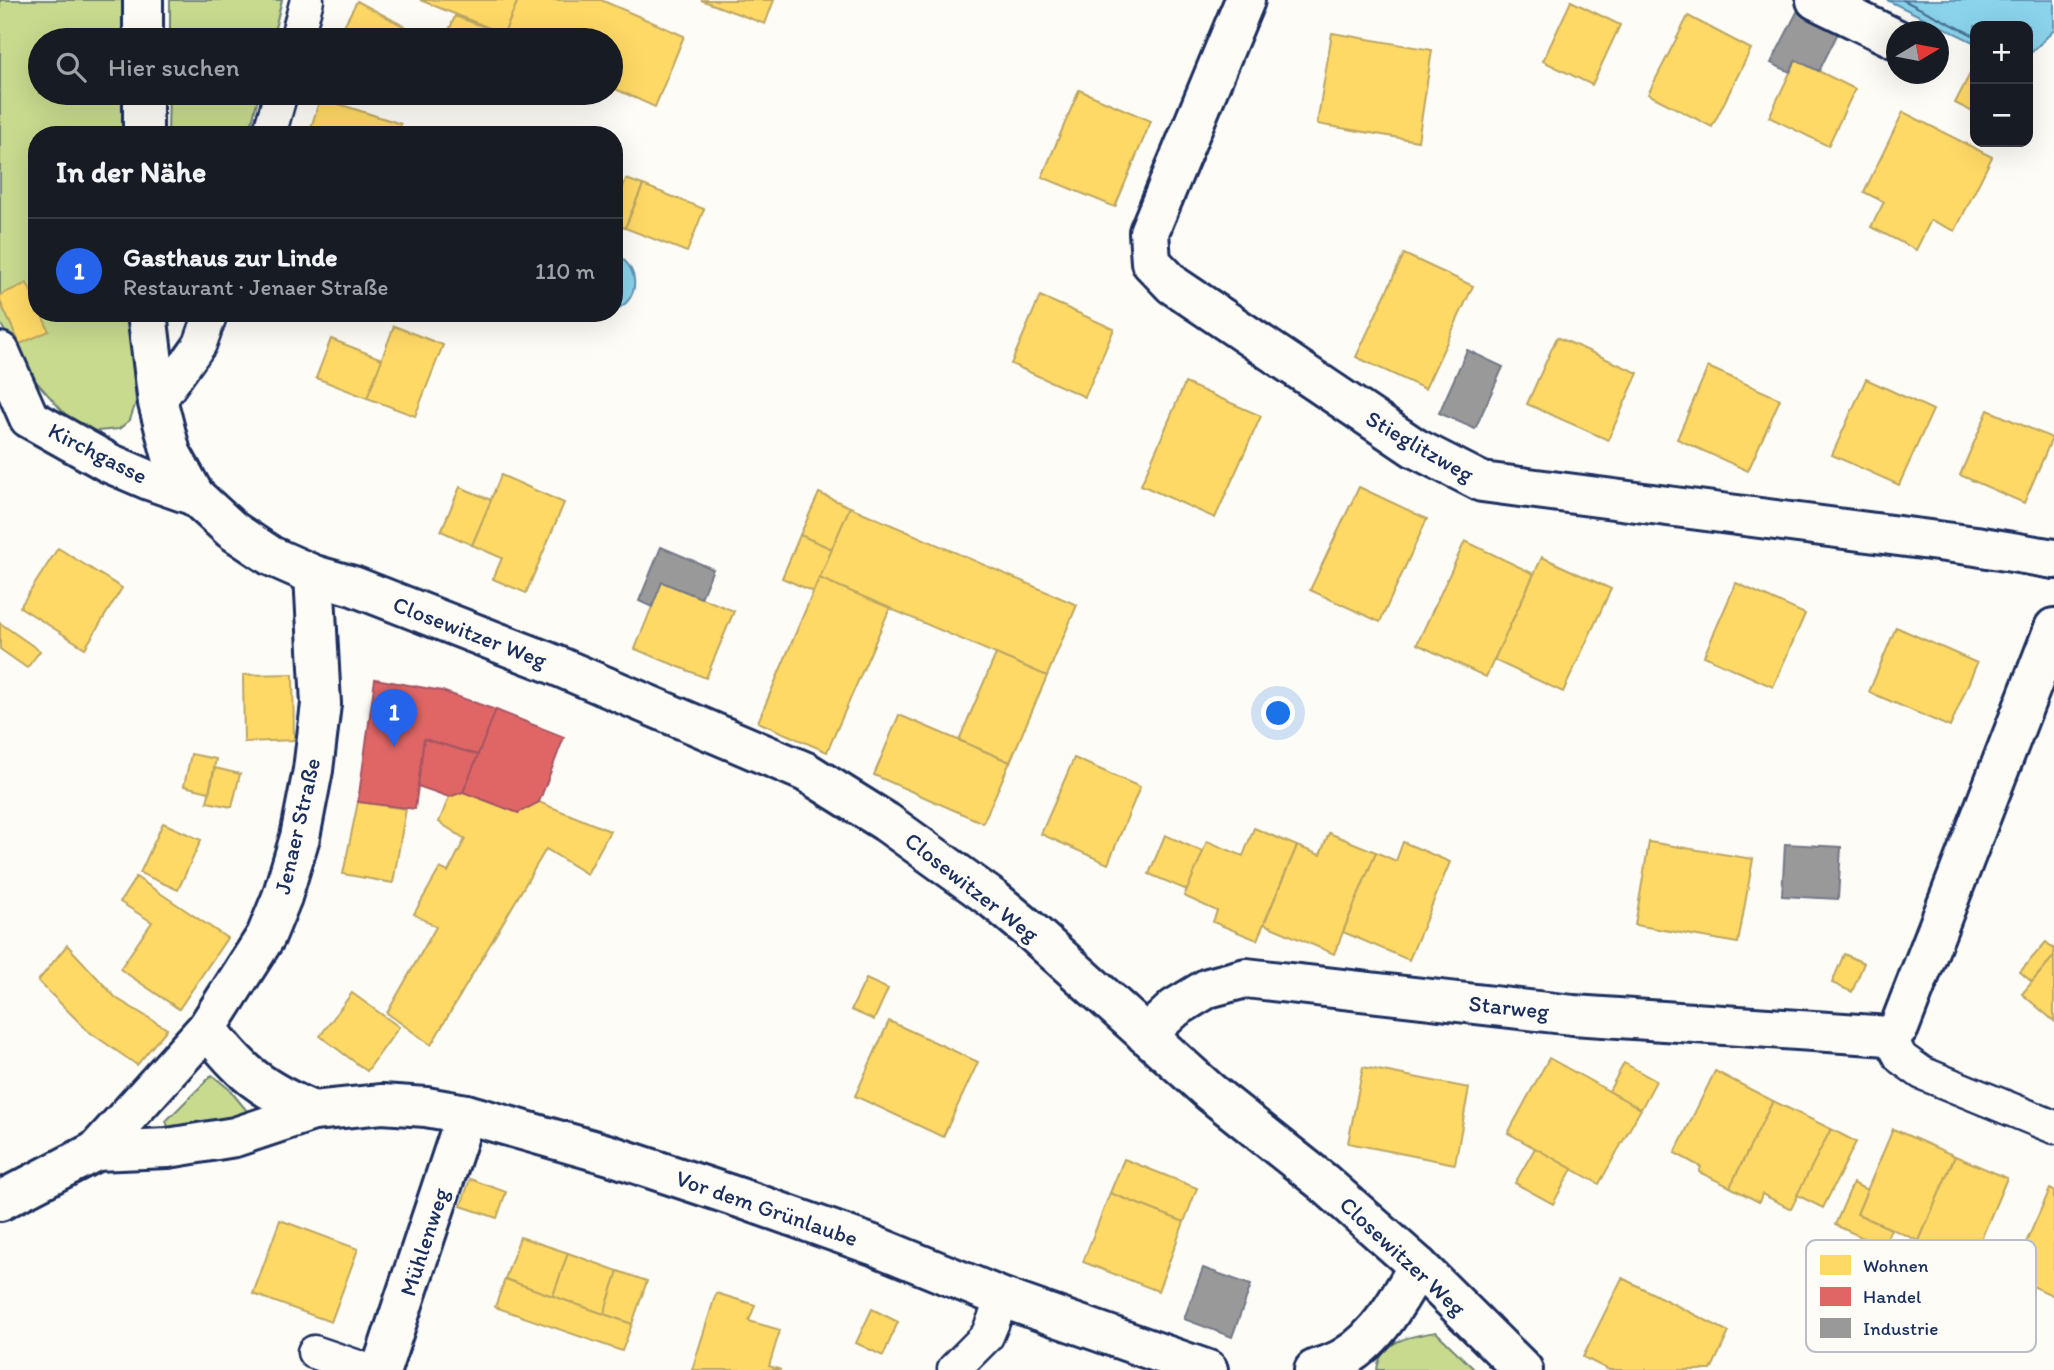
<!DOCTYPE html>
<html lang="de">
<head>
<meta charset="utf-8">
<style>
  :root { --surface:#171b24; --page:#242831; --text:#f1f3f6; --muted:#9ea1a6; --line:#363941; --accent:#2563eb }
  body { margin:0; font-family:Itim,sans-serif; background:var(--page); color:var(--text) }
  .controls { position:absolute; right:21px; top:21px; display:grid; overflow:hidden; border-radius:14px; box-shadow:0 7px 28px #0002 }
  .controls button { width:63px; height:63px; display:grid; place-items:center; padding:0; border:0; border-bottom:2px solid var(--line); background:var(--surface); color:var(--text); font:35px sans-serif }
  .compass { position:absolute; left:1886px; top:21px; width:63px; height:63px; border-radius:50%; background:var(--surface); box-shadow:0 7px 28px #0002; rotate:80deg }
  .you { position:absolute; left:1279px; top:714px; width:24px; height:24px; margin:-18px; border:5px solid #fff; border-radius:50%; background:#1a73e8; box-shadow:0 0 0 10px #1a73e833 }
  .badge { display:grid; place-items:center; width:46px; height:46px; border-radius:50%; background:var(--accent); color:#fff; font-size:23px; font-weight:700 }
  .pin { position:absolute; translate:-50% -58px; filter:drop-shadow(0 2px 4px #0008) }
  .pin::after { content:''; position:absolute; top:37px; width:24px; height:21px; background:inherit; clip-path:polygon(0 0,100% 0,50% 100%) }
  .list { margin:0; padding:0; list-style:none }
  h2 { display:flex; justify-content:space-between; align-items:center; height:91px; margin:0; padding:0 28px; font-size:30px }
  h2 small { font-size:23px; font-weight:400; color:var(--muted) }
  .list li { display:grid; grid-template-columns:46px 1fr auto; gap:21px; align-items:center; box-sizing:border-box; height:105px; padding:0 28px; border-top:2px solid var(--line) }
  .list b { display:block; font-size:26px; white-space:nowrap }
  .list p { margin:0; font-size:23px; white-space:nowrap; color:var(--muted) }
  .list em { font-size:23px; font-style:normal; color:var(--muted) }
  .icon { flex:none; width:38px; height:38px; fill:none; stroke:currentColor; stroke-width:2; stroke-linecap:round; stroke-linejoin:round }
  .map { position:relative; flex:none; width:2054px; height:1370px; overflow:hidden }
  .search { position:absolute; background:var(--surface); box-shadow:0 7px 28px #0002; left:28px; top:28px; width:595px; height:77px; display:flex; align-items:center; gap:18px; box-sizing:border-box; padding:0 24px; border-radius:38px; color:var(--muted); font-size:26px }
  .panel { position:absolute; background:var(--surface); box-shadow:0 7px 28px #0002; left:28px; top:126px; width:595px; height:196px; border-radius:28px }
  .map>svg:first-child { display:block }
</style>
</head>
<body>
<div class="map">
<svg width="2054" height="1370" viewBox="0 0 2054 1370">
  <rect width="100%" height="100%" fill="#fdfcf7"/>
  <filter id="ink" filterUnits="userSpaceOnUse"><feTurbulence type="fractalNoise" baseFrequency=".0143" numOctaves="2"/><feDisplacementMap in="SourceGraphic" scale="14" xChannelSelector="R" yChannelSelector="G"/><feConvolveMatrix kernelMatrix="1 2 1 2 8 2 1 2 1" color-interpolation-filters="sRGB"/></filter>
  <g filter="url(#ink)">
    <g fill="#c7da8e" stroke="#718476" stroke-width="2">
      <polygon points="0,0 124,0 124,40 40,40 40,93 124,93 124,135 37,135 37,304 0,295"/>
      <polygon points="170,0 282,0 272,40 170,40"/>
      <polygon points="169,93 259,93 249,135 168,135"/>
      <polygon points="0,301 20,344 41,313 128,313 136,402 130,420 119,429 86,432 73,423 32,377 0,323"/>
      <polygon points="212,1075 229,1089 247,1111 229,1120 169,1129 166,1121"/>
      <path d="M1436 1332 1475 1370H1377C1380 1340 1411 1336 1436 1332Z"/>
    </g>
    <g fill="#8ad3eb" stroke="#5e91b3" stroke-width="2">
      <polygon points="1887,0 2054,0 2054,30 2032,52 2028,52 2028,26 1975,26 1975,43"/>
      <path d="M614 254C640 265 642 300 614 310Z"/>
    </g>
    <g fill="#ffd966" stroke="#bba664" stroke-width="2">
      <polygon points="420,0 518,0 504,34"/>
      <polygon points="518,0 601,0 684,36 655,107 611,87 611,40 517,40 504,34"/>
      <polygon points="701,0 774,0 765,24"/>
      <polygon points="357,1 428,39 427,40 354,40 340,33"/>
      <polygon points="1571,1 1620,25 1592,85 1543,61"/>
      <polygon points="455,16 504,34 502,40 445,40"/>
      <polygon points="1688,16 1751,49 1712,127 1648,94"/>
      <polygon points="1332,33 1432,50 1418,141 1317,124"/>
      <polygon points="1796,60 1855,89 1828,146 1769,117"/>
      <polygon points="1975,64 1975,113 1955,103"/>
      <polygon points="1079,90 1151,121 1115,207 1042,177"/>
      <polygon points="320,98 401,124 398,135 309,135"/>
      <polygon points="1903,112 1992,157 1955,231 1931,220 1916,250 1871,227 1884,202 1864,192"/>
      <polygon points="626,179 643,185 625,228 614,224 614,196 619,198"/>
      <polygon points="643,185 704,209 687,252 625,228"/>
      <polygon points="1404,254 1473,286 1425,389 1356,357"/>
      <polygon points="27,283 37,304 37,313 41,313 49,331 20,344 0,301 0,295"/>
      <polygon points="1040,296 1114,329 1085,397 1011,364"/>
      <polygon points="319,313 341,313 338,321"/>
      <polygon points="394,326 443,345 415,416 367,398"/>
      <polygon points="1557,337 1638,373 1608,440 1527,404"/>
      <polygon points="331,339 382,359 367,398 316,378"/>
      <polygon points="1708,367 1780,399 1748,471 1677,439"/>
      <polygon points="1866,379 1933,410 1899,485 1832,455"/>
      <polygon points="1185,383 1261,416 1215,518 1141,485"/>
      <polygon points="1988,410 2052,438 2024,503 1960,475"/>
      <polygon points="501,475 564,503 526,593 493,579 502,558 472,545"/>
      <polygon points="460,487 491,500 472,545 441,531"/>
      <polygon points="1359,487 1427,519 1380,622 1310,590"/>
      <polygon points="819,493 850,507 832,549 800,535"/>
      <polygon points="850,507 1077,605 1047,676 819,578"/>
      <polygon points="800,535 832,549 814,592 782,578"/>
      <polygon points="1465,541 1534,574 1486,677 1417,644"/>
      <polygon points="58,548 122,588 85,648 20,607"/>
      <polygon points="1542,557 1611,589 1563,692 1494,660"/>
      <polygon points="819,578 890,608 827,752 758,722"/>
      <polygon points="662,582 734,611 706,678 635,649"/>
      <polygon points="1736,583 1805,614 1773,687 1704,656"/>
      <polygon points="0,623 40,651 27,668 0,649"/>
      <polygon points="1896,627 1977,663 1950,727 1869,692"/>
      <polygon points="996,654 1047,676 1010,762 959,740"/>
      <polygon points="293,674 294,740 244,742 243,675"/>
      <polygon points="899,715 1010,762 983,823 874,775"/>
      <polygon points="191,754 216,759 209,792 184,786"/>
      <polygon points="1074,758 1140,787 1108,864 1041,834"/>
      <polygon points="215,768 240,774 232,807 207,802"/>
      <polygon points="463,792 518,813 539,802 610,831 587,874 546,849 431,1045 387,1013 436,927 414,914 440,868 448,872 465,839 439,822 449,797"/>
      <polygon points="358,802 406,809 393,883 343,874"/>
      <polygon points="163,823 201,840 178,890 140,873"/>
      <polygon points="1254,828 1297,846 1257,940 1213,922 1217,911 1184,896 1207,841 1243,856"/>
      <polygon points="1329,833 1376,852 1334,954 1264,924 1297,846 1320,855"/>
      <polygon points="1165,835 1203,852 1187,890 1149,874"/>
      <polygon points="1403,842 1450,862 1409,960 1343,932 1376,852 1396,861"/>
      <polygon points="1649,842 1753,859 1738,943 1635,925"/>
      <polygon points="136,877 227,938 179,1009 120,969 152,922 120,902"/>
      <polygon points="2046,942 2054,949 2054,956 2032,982 2020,972"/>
      <polygon points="67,945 116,998 167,1029 137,1065 88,1031 38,981"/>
      <polygon points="1844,954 1864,963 1852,992 1832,983"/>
      <polygon points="2054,956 2054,1021 2022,994"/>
      <polygon points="866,979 888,989 874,1020 851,1010"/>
      <polygon points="352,993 399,1027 367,1071 320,1036"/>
      <polygon points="889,1021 978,1062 943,1137 855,1096"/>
      <polygon points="1549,1058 1641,1109 1599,1184 1508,1133"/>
      <polygon points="1624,1063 1656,1081 1641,1109 1609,1091"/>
      <polygon points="1363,1067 1469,1088 1455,1164 1348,1143"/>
      <polygon points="1715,1071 1773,1101 1730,1187 1699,1172 1701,1167 1675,1153"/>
      <polygon points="1773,1101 1831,1129 1791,1209 1762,1194 1759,1202 1730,1187"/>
      <polygon points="1831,1129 1856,1142 1823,1208 1797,1195"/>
      <polygon points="1893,1129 1955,1156 1919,1241 1857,1214"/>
      <polygon points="1535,1148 1572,1169 1553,1204 1515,1183"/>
      <polygon points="1955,1156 2007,1178 1971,1263 1919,1241"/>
      <polygon points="1124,1159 1197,1188 1184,1222 1110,1193"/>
      <polygon points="470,1179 506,1192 497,1218 461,1206"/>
      <polygon points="1853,1183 1867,1190 1857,1214 1891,1229 1883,1247 1835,1225"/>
      <polygon points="2050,1189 2054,1191 2054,1296 2011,1276"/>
      <polygon points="1110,1193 1184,1222 1158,1291 1083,1262"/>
      <polygon points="280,1220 358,1249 331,1322 253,1294"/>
      <polygon points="520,1237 568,1253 553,1296 505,1279"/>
      <polygon points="568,1253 618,1271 604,1314 553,1296"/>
      <polygon points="618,1271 647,1281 632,1324 604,1314"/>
      <polygon points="1622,1278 1729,1332 1711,1370 1609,1370 1583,1357"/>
      <polygon points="505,1279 632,1324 622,1351 495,1307"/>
      <polygon points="716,1293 755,1305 749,1321 780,1330 769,1366 781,1370 692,1370"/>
      <polygon points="872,1309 898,1322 883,1356 856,1343"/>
    </g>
    <g fill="#e06666" stroke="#a55664" stroke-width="2">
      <polygon points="375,679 442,691 496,710 478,755 424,739 415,809 358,802"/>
      <polygon points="496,710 564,737 539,802 518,813 463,792"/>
      <polygon points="424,739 478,755 463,792 449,797 418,786"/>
    </g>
    <g fill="#999" stroke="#737987" stroke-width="2">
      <polygon points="1797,12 1838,33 1819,71 1796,60 1790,72 1771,63"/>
      <polygon points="1467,350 1503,367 1475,429 1439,413"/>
      <polygon points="661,547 713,569 701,598 662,582 652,607 639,601"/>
      <polygon points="1785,844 1841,847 1838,899 1782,896"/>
      <polygon points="1203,1268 1251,1285 1232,1337 1184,1319"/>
    </g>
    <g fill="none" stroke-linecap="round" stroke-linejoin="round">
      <polyline stroke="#477196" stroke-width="2" points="1903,0 1975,36"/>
      <defs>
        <g id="lane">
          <polyline points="296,40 307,0"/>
          <polyline points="269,135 281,93"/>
          <polyline points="158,403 200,344 211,313"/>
          <polyline points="1889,1036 1901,1058 1922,1073 2054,1127"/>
          <polyline points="314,1352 367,1370"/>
          <polyline points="954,1369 987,1336 1003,1298"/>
        </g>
        <g id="street">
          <polyline points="143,0 143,40"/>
          <polyline points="1245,0 1149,232 1151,262 1173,285 1415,448 1482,482 1976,546 2054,559"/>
          <polyline points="1816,0 1896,39"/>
          <polyline points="143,135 143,93"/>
          <polyline points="147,313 158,403 171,453 195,496 232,530 271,556 314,575 353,586 548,662 806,772 886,822 993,899 1029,929 1210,1092 1323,1182 1418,1266 1523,1370"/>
          <polyline points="0,352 29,418 109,463 149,480 195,496"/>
          <path d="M207 1028C240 1072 262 1090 313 1111"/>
          <polyline points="1146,1035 1175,1008 1208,988 1246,978 1573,1015 1889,1036 1899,1028 2054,628"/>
          <polyline points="96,1151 168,1148 235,1137 313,1111 382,1104 426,1107 466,1114 610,1155 740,1198 873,1245 1003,1298 1208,1370"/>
          <polyline points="0,1201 96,1151 207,1028 266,936 282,897 300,837 313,770 321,704 314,575"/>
          <polyline points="381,1370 466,1114"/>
          <path d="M1314 1370C1324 1366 1336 1363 1345 1357 1378 1338 1400 1298 1418 1266"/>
        </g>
      </defs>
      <use href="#lane" stroke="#1b2f5e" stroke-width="37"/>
      <use href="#street" stroke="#1b2f5e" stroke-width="44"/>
      <use href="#lane" stroke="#fdfcf7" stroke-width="32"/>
      <use href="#street" stroke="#fdfcf7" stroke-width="38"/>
    </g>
  </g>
  <g text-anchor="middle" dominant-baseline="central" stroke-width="7" stroke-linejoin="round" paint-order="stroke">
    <g font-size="23" fill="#1b2f5e" stroke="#fdfcf7">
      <text transform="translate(1420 446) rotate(30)">Stieglitzweg</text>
      <text transform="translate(98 453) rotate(27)">Kirchgasse</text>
      <text transform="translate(470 632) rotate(21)">Closewitzer Weg</text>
      <text transform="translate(297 826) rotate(-77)">Jenaer Straße</text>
      <text transform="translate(972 887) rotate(38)">Closewitzer Weg</text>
      <text transform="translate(1509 1007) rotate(6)">Starweg</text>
      <text transform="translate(767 1208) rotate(19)">Vor dem Grünlaube</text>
      <text transform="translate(424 1242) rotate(-72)">Mühlenweg</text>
      <text transform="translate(1403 1256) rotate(43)">Closewitzer Weg</text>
    </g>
  </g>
  <rect x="1806" y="1240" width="230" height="112" rx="10" fill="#fdfcf7" stroke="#b9bec9" stroke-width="2"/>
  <rect x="1820" y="1255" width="31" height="20" fill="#ffd966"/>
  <rect x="1820" y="1287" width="31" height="19" fill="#e06666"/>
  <rect x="1820" y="1318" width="31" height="20" fill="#999"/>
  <g font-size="19" fill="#1b2f5e">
    <text x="1863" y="1272">Wohnen</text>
    <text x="1863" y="1303">Handel</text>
    <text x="1863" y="1335">Industrie</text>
  </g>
</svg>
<div class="controls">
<button>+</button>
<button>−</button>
</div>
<svg class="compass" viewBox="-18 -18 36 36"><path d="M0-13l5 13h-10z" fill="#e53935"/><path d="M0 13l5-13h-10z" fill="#9ea1a6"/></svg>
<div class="you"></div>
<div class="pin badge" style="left:394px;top:747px">1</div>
<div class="search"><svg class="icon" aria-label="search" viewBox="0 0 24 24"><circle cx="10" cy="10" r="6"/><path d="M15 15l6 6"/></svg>Hier suchen</div>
<section class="panel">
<h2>In der Nähe<small></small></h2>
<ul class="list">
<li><span class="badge">1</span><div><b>Gasthaus zur Linde</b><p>Restaurant · Jenaer Straße</p></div><em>110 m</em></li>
</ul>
</section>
</div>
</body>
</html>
